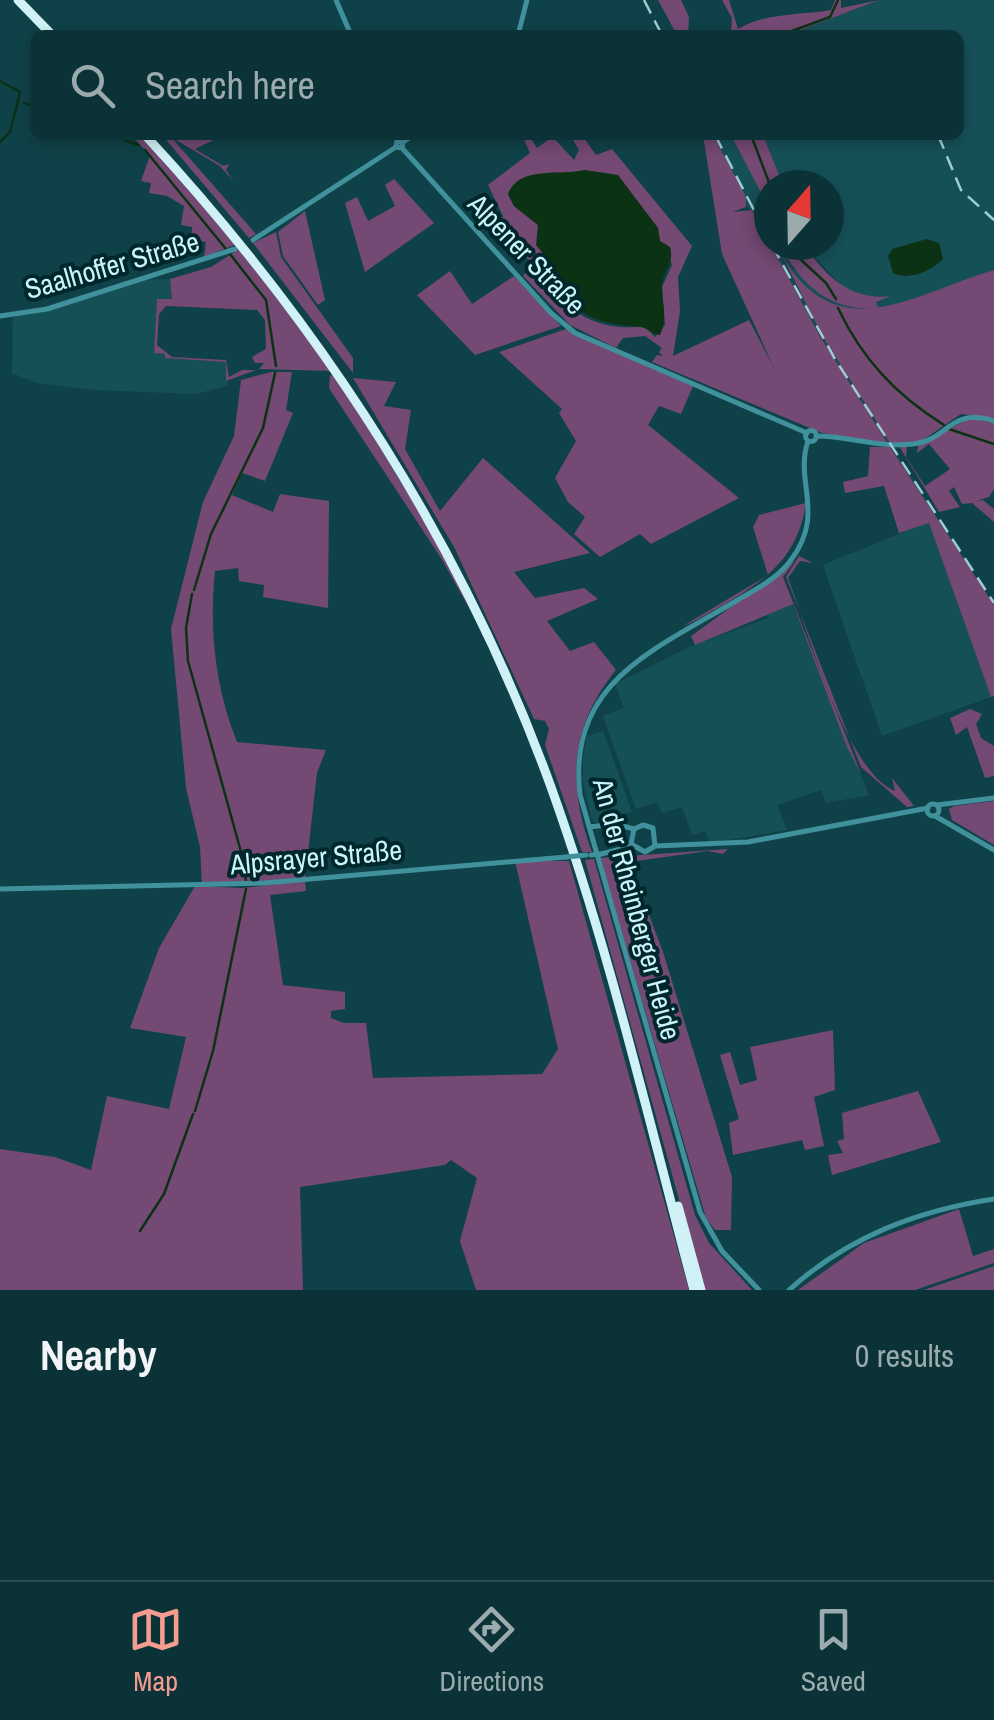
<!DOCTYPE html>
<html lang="en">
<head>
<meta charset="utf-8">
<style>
  :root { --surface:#0b3236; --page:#193e42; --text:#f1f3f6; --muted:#9aaaad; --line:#2b4d51; --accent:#f59c91 }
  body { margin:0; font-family:"Archivo Narrow",sans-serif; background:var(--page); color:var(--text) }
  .compass { position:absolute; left:754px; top:170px; width:90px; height:90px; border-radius:50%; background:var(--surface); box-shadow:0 5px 15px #0003; rotate:20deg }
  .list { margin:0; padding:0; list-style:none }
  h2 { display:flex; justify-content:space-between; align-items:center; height:130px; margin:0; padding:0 40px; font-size:42px }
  h2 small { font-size:32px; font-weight:400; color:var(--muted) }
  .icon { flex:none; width:55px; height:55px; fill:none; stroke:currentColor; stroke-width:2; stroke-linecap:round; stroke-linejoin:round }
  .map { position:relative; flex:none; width:994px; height:1290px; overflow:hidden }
  .search { position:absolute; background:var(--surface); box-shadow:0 5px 15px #0003; left:30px; right:30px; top:30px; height:110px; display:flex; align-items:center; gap:25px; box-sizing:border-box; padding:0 35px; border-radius:15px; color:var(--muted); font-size:38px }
  .sheet { height:290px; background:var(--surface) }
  nav { display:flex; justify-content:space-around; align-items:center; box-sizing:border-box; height:140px; border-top:2px solid var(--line); background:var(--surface); font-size:28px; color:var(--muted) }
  nav a { display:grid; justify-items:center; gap:5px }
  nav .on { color:var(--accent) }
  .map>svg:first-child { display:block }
</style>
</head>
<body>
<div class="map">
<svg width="994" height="1290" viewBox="0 0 994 1290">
  <rect width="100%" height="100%" fill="#0f4248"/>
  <g fill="#165057">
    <polygon points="879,0 994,0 994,270 889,308 866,311 843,307 823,300 798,280 782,255 784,264 839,364 994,605 837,365 771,245 780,245 793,269 849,307 878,307 875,303 885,297 863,296 843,287 806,248 805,245 829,245 829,185 783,185 763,135 959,135 959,35 788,35"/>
    <polygon points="713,135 731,135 764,196 769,208 769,241 752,210 747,208 745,196"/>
    <polygon points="170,279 172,299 157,299 154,353 165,354 166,358 226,362 228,386 195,394 95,390 37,383 12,373 13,315 45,309 128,280"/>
    <polygon points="929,522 991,697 882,736 823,565"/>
    <polygon points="792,604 869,795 826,803 821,790 777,805 787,830 710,843 705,831 692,835 682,807 662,813 657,802 636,809 603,716 624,708 615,684 689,647 768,618 766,612"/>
    <polygon points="603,731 632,812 598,823 592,821 583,782 583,758 587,736"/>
  </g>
  <g fill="#744973" fill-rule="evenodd">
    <polygon points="658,0 681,0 689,17 688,35 677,35"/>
    <path d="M722 0H729L738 29C763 13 802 15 831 10L835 0H841V8L879 0 788 35H731L732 18Z"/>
    <polygon points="131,135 140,135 237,244 204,257 206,242 196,240 194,248 191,246 192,227 181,225 184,206 167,196 149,193 151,183 141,181 150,155"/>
    <polygon points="162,135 224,135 195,149 223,166 229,164 226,170 234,182 220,166 171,137 256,234 249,238"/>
    <path d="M522 135H529L537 148 548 140 544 135H551L574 160 579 150 570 135H582L596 155 612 149 692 246 678 277 680 311 673 356 749 320 774 368 722 254 703 135H713L746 197V207L732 212 752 210 821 338 888 444 822 433 652 362 657 355 663 356 659 352 662 348 645 336 623 338 616 348 570 325 523 276 533 264 498 231 503 216 488 185 530 153ZM585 170 620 181 658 228 660 242 666 244 672 265 662 287 665 325 655 337 644 326C615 331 574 322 559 291 556 284 558 275 554 268 541 244 541 256 538 225L514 206 508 194 552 176Z"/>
    <polygon points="731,135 763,135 783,185 769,185 769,208"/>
    <polygon points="394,179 434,223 365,272 345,203 357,197 368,221 395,206 385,185"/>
    <polygon points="305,211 325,300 318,305 283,256 278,232"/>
    <polygon points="276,232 281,257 353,358 353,373 253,243"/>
    <path d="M780 245H805C825 277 852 301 891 296L876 302 878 308C830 312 801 285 780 245Z"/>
    <polygon points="241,248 333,371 259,369 264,363 255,363 252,357 266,349 265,320 257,310 166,306 159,314 157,345 172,357 226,360 229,377 242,370 256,370 226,381 226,362 165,358 165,354 154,353 157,299 172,299 170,279 211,267"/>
    <path d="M778 248C834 353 910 295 994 270V419L961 414 920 442 890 443 823 337Z"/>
    <polygon points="450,271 472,304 514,276 561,326 475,355 417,295"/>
    <polygon points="566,329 693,386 681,414 659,406 648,425 739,498 651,544 640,534 600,557 574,534 585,517 568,502 555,478 576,441 559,413 562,409 499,352"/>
    <path d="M271 372H292L286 410 293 413 265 481 242 473 232 495 273 512 280 494 329 501 328 608 263 597 264 585 239 581 238 568 215 571C209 630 215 687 237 742L326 750 317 773 305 879 202 885 200 847 186 788 171 629 203 502 234 436 241 380Z"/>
    <polygon points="330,375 337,377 445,555 487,640 441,558 329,388"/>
    <path d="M353 378 396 382 384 406 411 410 405 449 440 511 483 458 590 553 514 572 535 598 584 588 598 599 547 621 570 651 594 642 616 670C570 726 567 784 592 852H582L545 745 549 729 545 721 534 719 454 547Z"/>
    <polygon points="970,418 994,423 994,489 989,497 976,501 983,500 994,509 994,522 972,503 962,504 954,487 949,491 960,507 939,512 899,446 907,446 906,457 925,486 950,469 929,444 917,453 918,446"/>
    <polygon points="870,447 890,447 994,605 994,696 991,697 929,523 899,533 884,486 845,493 843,482 868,476"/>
    <path d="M806 503C798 556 769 578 725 604 711 611 697 621 683 626L768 575 753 527 759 515Z"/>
    <path d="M799 556 813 563 800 561 788 578C807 628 847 773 895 791L892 778 914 806 907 807 861 767 786 577Z"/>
    <polygon points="795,561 783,577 861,774 847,747 793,604 695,645 691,636"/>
    <polygon points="970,709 982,714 976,724 981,738 994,746 994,776 985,778 967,727 956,735 950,718"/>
    <polygon points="994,801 994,845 952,820 949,809 954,806"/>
    <polygon points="728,849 723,854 708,851 629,862 663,952 732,1177 731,1230 715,1230 706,1218 600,858"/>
    <polygon points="594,859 695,1215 709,1243 752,1290 704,1290 585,860"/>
    <polygon points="515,861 569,861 689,1290 476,1290 460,1241 477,1178 451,1160 445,1165 300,1187 303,1290 0,1290 0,1149 55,1157 91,1170 107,1096 169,1109 186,1037 130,1028 159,948 195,886 243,888 305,881 306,891 270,895 283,985 345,992 345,1009 331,1011 331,1018 344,1023 366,1023 373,1078 542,1074 558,1049"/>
    <polygon points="833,1030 835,1090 814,1097 824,1146 805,1150 802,1140 733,1155 729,1123 739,1119 720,1055 730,1052 740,1085 757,1080 750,1047"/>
    <polygon points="918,1091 941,1142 832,1175 828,1155 843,1153 837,1141 844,1139 842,1113"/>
    <polygon points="959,1209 973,1256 994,1249 994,1263 915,1290 798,1290 864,1243"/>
    <polygon points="994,1266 994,1290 924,1290"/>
  </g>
  <g fill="#0b3213">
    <path d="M585 170 618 175 658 228 660 241 670 247C675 265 662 271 662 287 662 304 668 318 660 335 652 334 648 328 640 327 598 324 575 316 551 280L554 267 536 245 538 225 514 206 508 194C519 165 560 176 585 170Z"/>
    <path d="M927 239 939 243 943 259C932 271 908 281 893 273L888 256 892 249Z"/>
  </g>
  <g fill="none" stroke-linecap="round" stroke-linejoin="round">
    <g stroke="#0b3213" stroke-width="2.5">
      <polyline points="781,35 830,17 838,0"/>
      <polyline points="0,81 20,92 18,101"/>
      <polyline points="24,103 35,107"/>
      <polyline points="110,135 139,145"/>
      <polyline points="751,135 770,185"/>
      <polyline points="0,142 10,132 18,101"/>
      <polyline points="145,150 226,249"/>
      <polyline points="785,245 826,283 836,299"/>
      <polyline points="230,254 266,300 276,366"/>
      <path d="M838 308C862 359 896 395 944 425"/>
      <polyline points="949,429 994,444"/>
      <polyline points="194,590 211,534 263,428 275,373"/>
      <polyline points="192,594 186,628 188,661 243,859"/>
      <polyline points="244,867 246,881"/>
      <polyline points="195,1111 213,1051 246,889"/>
      <polyline points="140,1231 164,1194 193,1114"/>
    </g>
    <g stroke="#41919c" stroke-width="5">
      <polyline points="336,0 351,35"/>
      <polyline points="518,35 527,0"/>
      <polyline points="403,142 414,135"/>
      <polyline points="402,148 403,142 397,141 396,147 402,148 551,313 575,333 807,433"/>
      <polyline points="253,240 396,147"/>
      <polyline points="0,316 47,309 235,249"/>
      <circle cx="811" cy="436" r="5.5"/>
      <path d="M816 436C849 436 879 448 913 444 949 440 949 407 994 421"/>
      <circle cx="933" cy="810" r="6"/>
      <polyline points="937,805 994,798"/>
      <polyline points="935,816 994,850"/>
      <polyline points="589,827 615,824 634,829"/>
      <polyline points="655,846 653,828 643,825 634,829 631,844 645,852 655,846 748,842 928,808"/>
      <polyline points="601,854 633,846"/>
      <polyline points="0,889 264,883 566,857"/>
      <path d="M759 1290 722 1251 700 1212 580 795C567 682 654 650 736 601 756 589 777 579 791 560 826 513 794 482 808 441"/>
      <path d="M789 1290C848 1237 916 1211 994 1199"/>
    </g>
    <g stroke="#d0f1f6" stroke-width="9">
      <polyline points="18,0 52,35"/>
      <path d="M145 135C321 325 462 542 551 787 610 951 649 1122 694 1290"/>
      <polyline points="678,1206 701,1290"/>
    </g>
    <g stroke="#a1ccd2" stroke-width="2.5" stroke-dasharray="15 8" stroke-linecap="butt">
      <polyline points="644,0 662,35"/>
      <polyline points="715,135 769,239"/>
      <polyline points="938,135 961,190 994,220"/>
      <polyline points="772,245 835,359 994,603"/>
    </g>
    <g stroke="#41919c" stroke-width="5">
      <polyline points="591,855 601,854"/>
      <polyline points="566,857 586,855"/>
    </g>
  </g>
  <g text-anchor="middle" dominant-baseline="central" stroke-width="8" stroke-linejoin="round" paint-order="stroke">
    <g font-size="28" fill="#cbf4fa" stroke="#00272c">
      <text transform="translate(527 254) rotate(46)">Alpener Straße</text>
      <text transform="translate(112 265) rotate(-16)">Saalhoffer Straße</text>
      <text transform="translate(316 857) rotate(-5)">Alpsrayer Straße</text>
      <text transform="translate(637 909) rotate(75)">An der Rheinberger Heide</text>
    </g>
  </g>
</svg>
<svg class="compass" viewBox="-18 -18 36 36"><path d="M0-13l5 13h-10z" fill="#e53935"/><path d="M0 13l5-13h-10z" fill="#9aaaad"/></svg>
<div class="search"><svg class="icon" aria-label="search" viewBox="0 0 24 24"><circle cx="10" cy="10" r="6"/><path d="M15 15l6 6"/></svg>Search here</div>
</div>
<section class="sheet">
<h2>Nearby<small>0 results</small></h2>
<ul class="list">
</ul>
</section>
<nav>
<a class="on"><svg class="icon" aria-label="map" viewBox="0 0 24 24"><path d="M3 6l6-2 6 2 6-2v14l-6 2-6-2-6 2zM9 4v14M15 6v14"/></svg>Map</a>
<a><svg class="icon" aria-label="directions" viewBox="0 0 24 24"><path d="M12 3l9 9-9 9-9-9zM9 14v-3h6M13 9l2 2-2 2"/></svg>Directions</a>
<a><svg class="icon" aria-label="saved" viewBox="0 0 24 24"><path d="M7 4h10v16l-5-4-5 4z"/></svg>Saved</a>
</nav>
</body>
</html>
